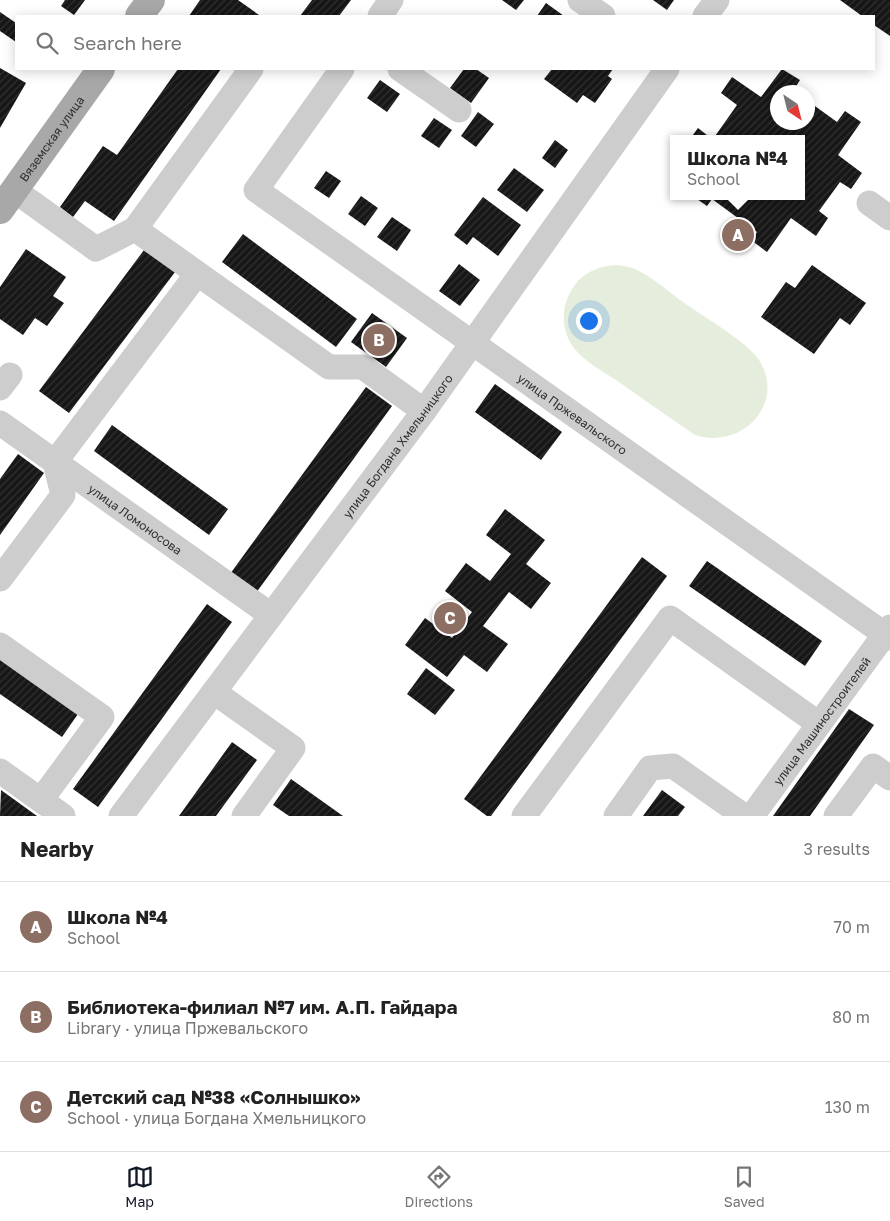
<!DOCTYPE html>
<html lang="en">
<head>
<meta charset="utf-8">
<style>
  :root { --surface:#fff; --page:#f2f2f2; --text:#222; --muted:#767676; --line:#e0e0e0; --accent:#111827 }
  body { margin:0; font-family:"Golos Text",sans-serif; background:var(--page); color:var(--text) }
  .compass { position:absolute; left:770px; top:85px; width:45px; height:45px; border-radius:50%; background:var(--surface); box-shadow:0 2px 12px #0003; rotate:145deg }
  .you { position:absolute; left:588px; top:320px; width:18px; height:18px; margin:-12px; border:4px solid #fff; border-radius:50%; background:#1a73e8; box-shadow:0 0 0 8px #1a73e833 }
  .badge { display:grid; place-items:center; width:32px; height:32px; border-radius:50%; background:var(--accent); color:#fff; font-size:16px; font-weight:700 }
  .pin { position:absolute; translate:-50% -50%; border:2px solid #fff; box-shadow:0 1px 5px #0006 }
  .popup { position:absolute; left:670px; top:135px; width:135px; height:65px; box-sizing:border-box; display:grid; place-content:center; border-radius:0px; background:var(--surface); filter:drop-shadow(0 1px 4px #0005); font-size:16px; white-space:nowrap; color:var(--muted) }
  .popup b { font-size:19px; color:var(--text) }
  .popup::after { content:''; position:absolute; left:50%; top:100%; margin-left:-10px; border:10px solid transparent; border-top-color:var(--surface) }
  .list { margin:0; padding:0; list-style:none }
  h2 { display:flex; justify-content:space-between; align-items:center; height:65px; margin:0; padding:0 20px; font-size:21px }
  h2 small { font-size:16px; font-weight:400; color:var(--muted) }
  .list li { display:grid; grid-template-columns:32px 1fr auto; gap:15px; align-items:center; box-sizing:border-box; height:90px; padding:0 20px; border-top:1px solid var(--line) }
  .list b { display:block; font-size:19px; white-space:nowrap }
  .list p { margin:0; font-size:16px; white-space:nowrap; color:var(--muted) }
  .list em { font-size:16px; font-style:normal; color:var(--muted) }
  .icon { flex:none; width:28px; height:28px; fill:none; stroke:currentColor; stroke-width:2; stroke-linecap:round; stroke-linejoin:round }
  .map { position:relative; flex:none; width:890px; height:816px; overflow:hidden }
  .search { position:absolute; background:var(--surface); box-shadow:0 2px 12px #0003; left:15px; right:15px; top:15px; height:55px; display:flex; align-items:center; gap:12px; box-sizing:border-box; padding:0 18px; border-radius:0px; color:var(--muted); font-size:19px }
  .sheet { height:335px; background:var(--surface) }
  nav { display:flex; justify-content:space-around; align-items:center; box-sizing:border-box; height:70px; border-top:1px solid var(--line); background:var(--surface); font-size:14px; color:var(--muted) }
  nav a { display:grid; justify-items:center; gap:2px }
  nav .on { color:var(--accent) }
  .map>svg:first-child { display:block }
</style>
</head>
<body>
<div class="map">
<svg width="890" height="816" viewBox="0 0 890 816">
  <defs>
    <pattern id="building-hatch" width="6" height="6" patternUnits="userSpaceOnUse" patternTransform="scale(1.25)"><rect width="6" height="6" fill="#171717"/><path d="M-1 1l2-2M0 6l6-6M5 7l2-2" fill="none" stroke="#303030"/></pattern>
  </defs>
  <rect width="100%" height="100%" fill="#fff"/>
  <path fill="#e5eedd" d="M617 265C625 266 632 267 639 271 655 279 669 292 683 302 702 316 748 342 759 360 787 404 741 450 695 435 668 417 642 398 616 380 601 370 581 360 571 344 562 328 561 309 570 293 579 274 597 266 617 265Z"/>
  <g fill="url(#building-hatch)">
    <polygon points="65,0 85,0 74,15 61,6"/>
    <polygon points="200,0 238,0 259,15 189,16"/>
    <polygon points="312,0 351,0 339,16 300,16"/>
    <polygon points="502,0 524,0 516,10"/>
    <polygon points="653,0 674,0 667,10"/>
    <polygon points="840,0 890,0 890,36 874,25 874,16 862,16"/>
    <polygon points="546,3 564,16 537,16"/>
    <polygon points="0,12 16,23 16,42 0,31"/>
    <polygon points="0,68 26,83 0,128"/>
    <polygon points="178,69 221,69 114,221 85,201 73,217 60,207 103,146 117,155"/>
    <polygon points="464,69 476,69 489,78 471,103 450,88"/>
    <polygon points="552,69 613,69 608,76 612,79 595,103 583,95 577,103 544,79"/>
    <polygon points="782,69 800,80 793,91 796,92 778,92 778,122 808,122 808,101 837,122 845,111 861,122 838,155 862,173 851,189 840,182 819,211 828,218 816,236 791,218 767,252 751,240 757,232 712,199 707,206 694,197 802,196 802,139 713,139 737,105 721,93 732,77 761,97"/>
    <polygon points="380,80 400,94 387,112 367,98"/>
    <polygon points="478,112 494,124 476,147 461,136"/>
    <polygon points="434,118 452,130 439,148 421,136"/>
    <polygon points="698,128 712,139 690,139"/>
    <polygon points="555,140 568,150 555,168 542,158"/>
    <polygon points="514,168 544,190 527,212 497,190"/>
    <polygon points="326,171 341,181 329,198 314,188"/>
    <polygon points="361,196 378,208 365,226 348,214"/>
    <polygon points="483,197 521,225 498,256 473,237 467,245 454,235"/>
    <polygon points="392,217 411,230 397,251 377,237"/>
    <polygon points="243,234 357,319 336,347 222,262"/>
    <polygon points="147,246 178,268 69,413 39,391"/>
    <polygon points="26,249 66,277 53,296 64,303 47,326 35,318 23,335 0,319 0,287"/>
    <polygon points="459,264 480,280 460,306 439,291"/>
    <polygon points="812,265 866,303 850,325 840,318 814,354 761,317 786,282 795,288"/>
    <polygon points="372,313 407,338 386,367 351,342"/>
    <polygon points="495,384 562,432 541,460 475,412"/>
    <polygon points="366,387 392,406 256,593 230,574"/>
    <polygon points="112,425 228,509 209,535 94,451"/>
    <polygon points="18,454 44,473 0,535 0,479"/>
    <polygon points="505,509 545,540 526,564 551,583 531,609 509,592 483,626 508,644 487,672 464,655 447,677 405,645 425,618 452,638 472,612 445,591 466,563 490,581 511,554 486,535"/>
    <polygon points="642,557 667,576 491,816 487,816 464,799"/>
    <polygon points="707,561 822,641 805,666 689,586"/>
    <polygon points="207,604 232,622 98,807 73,789"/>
    <polygon points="0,656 80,711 62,737 0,694"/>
    <polygon points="426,668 455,690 435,715 407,694"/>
    <polygon points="849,709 874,725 810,816 773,816"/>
    <polygon points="232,742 257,760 216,816 179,816"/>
    <polygon points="291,779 343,816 289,816 273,805"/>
    <polygon points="1,790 37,816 0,816"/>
    <polygon points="662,790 685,807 678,816 643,816"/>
  </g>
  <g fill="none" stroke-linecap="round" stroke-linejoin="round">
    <g stroke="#cdcdcd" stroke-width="25">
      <polyline points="580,0 603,16"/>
      <polyline points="380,16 391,0"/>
      <polyline points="705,16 717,0"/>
      <path id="s1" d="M342 69 256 190 890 638"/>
      <polyline points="400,69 459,110"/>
      <polyline points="14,190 96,249 135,229 251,69"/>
      <polyline points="869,203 890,218"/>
      <polyline points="135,229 329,367 363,367 424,411"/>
      <polyline points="0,388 10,375"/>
      <path id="s2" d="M0 423 271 615"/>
      <polyline points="0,579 63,495 55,462 197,274"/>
      <polyline points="0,645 102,717 41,800"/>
      <polyline points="214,692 293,748 244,816"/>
      <polyline points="0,771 63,816"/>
      <path id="s3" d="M121 816 424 411 667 69"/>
      <polyline points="524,816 670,618 819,724"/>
      <polyline points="616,816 650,768 673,766 744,816"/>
      <path id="s4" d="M752 816 890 627"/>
      <polyline points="836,816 873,766 890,778"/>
    </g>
    <g stroke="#a8a8a8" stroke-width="28">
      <polyline points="139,16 151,0"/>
      <path id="s5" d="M0 210 101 69"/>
    </g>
  </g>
  <g text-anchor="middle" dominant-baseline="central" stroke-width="5" stroke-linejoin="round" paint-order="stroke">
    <g font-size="12" fill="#303030" stroke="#fff">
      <text stroke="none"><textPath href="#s5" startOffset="88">Вяземская улица</textPath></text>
      <text stroke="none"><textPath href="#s1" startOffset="536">улица Пржевальского</textPath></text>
      <text stroke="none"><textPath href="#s3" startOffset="462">улица Богдана Хмельницкого</textPath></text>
      <text stroke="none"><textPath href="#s2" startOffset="166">улица Ломоносова</textPath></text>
      <text stroke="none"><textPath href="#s4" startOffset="118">улица Машиностроителей</textPath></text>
    </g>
  </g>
</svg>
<svg class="compass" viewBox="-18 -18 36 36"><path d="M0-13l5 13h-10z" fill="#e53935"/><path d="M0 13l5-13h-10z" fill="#767676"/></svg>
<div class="you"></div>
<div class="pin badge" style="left:738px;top:235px;background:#8d6e63">A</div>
<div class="popup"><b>Школа №4</b>School</div>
<div class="pin badge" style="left:379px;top:340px;background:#8d6e63">B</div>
<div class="pin badge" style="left:450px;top:618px;background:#8d6e63">C</div>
<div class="search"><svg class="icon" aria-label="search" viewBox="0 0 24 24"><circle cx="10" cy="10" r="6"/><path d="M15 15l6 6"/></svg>Search here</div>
</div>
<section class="sheet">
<h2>Nearby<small>3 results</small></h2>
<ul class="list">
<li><span class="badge" style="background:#8d6e63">A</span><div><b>Школа №4</b><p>School</p></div><em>70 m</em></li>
<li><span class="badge" style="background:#8d6e63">B</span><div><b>Библиотека-филиал №7 им. А.П. Гайдара</b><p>Library · улица Пржевальского</p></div><em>80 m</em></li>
<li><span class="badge" style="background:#8d6e63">C</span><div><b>Детский сад №38 «Солнышко»</b><p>School · улица Богдана Хмельницкого</p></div><em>130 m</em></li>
</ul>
</section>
<nav>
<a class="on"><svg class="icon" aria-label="map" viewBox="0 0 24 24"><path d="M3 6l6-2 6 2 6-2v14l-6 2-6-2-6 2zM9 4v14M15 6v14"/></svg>Map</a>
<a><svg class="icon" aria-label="directions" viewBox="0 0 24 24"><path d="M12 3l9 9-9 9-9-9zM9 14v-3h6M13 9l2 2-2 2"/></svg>Directions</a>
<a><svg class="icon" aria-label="saved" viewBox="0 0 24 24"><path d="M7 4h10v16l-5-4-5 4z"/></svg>Saved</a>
</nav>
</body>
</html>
